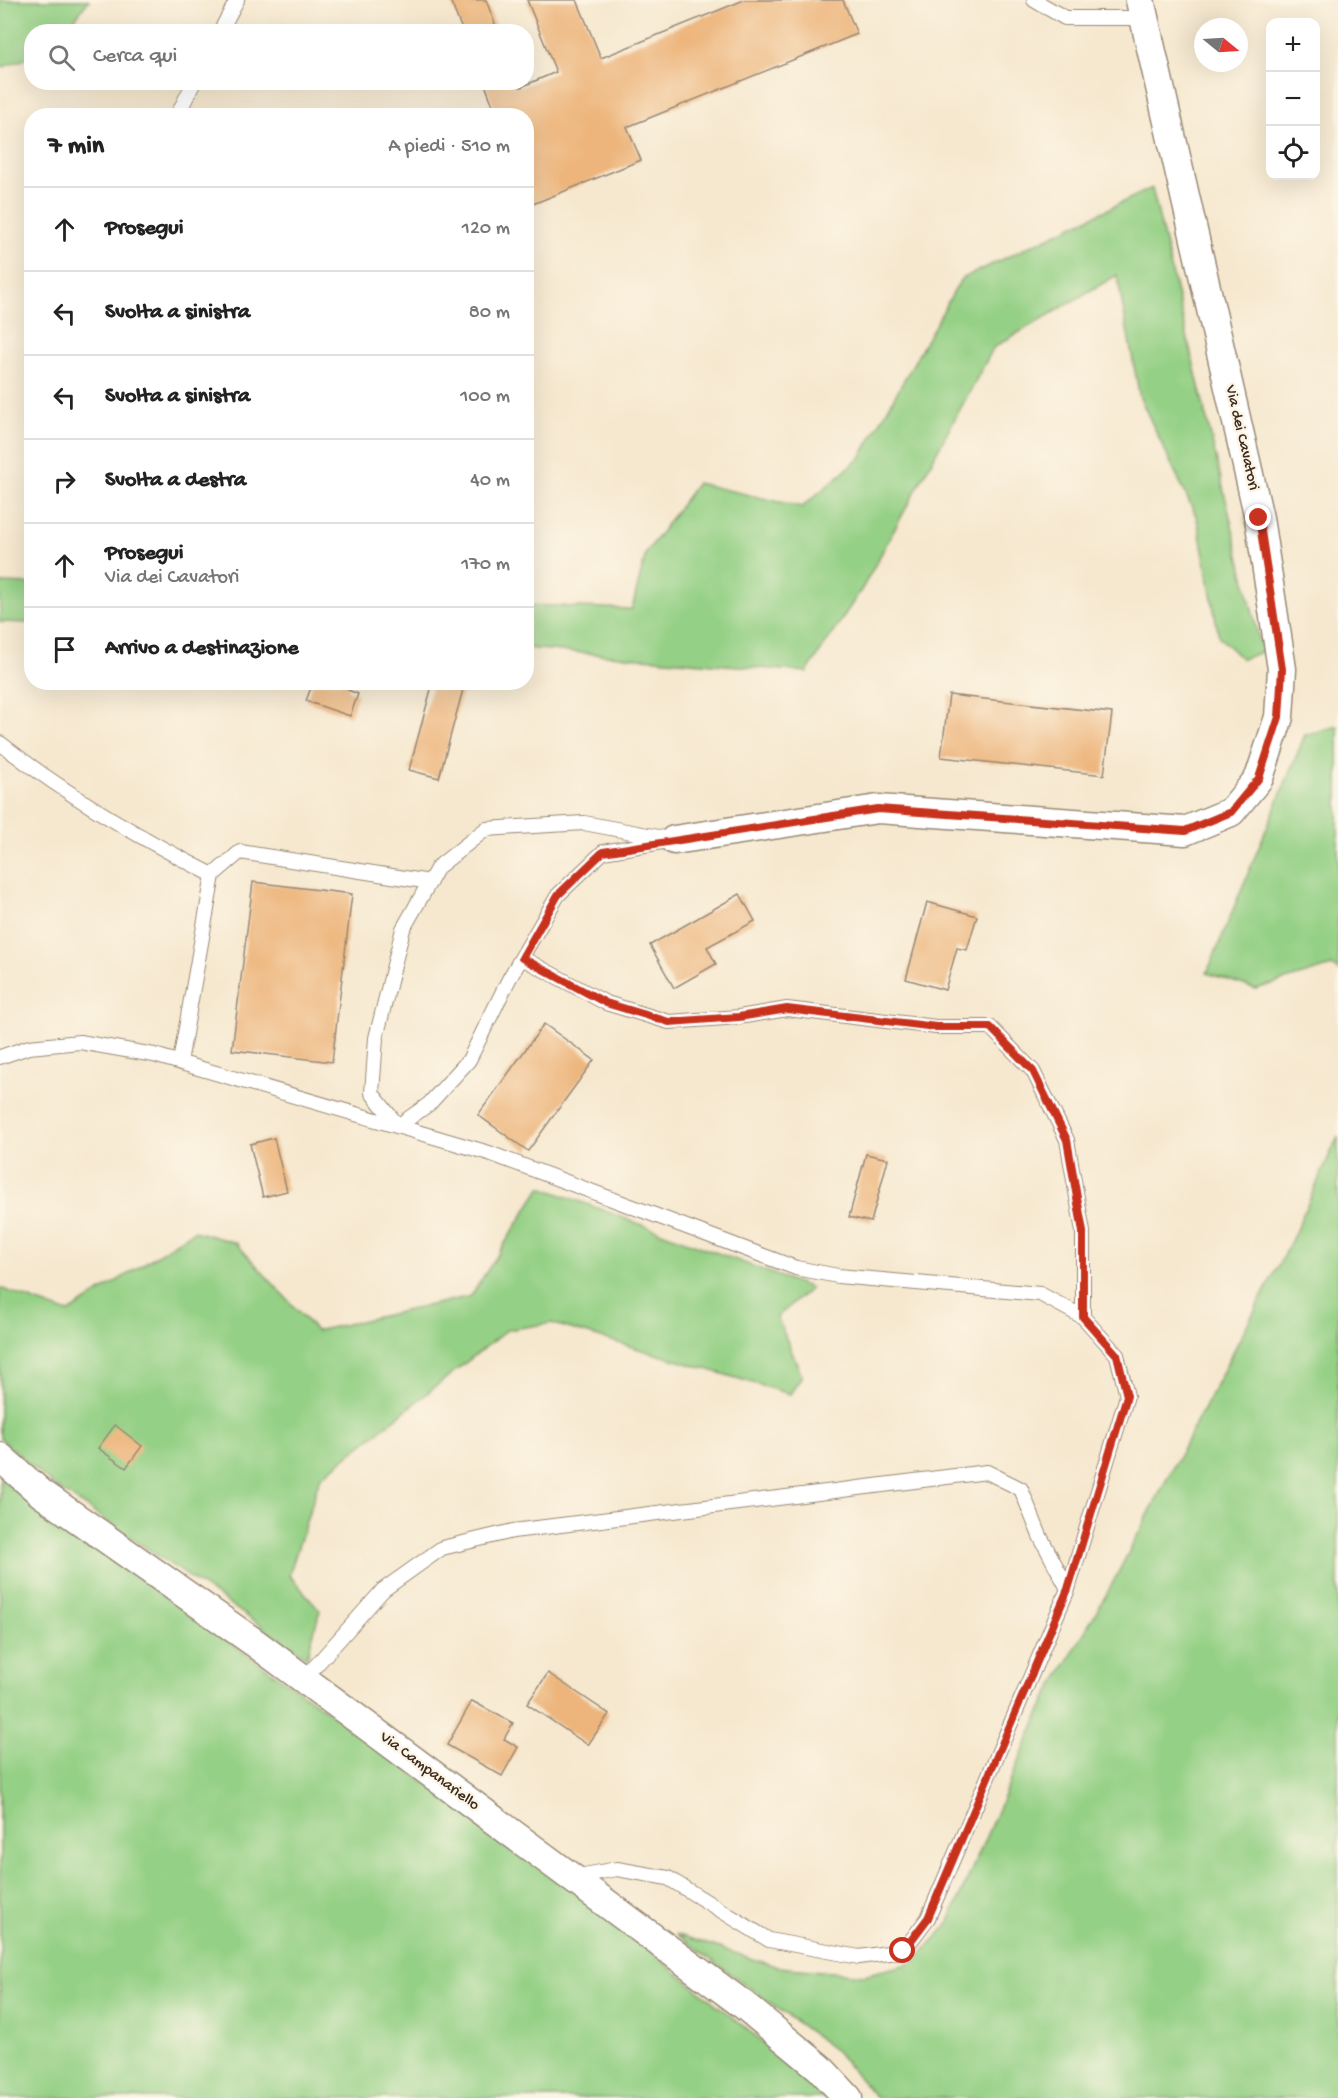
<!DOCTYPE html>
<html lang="it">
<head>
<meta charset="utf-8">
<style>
  :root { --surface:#fff; --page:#f2f2f2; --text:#222; --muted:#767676; --line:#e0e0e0 }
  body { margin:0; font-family:"Gochi Hand",sans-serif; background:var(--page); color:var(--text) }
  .controls { position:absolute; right:18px; top:18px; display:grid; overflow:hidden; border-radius:12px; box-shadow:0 6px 24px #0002 }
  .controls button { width:54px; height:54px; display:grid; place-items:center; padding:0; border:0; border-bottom:2px solid var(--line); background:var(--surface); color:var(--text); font:30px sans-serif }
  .compass { position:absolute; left:1194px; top:18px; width:54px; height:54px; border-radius:50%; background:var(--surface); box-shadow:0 6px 24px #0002; rotate:108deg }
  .stop { position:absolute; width:18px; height:18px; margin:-14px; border:4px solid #c8321e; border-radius:50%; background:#fff }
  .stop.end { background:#c8321e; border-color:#fff; box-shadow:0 2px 6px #0008 }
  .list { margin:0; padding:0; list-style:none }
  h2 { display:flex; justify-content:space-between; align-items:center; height:78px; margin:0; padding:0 24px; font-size:26px }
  h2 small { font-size:20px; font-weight:400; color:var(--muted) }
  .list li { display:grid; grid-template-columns:39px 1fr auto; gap:18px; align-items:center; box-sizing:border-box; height:84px; padding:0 24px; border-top:2px solid var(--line) }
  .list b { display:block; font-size:22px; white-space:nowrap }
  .list p { margin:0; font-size:20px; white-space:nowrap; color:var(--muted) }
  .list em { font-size:20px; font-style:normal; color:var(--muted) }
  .icon { flex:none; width:33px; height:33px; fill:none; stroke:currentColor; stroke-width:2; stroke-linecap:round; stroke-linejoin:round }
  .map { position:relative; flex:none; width:1338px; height:2098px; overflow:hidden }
  .search { position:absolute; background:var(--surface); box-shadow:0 6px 24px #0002; left:24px; top:24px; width:510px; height:66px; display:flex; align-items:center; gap:15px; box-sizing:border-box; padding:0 21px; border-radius:24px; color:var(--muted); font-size:22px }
  .panel { position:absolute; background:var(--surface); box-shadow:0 6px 24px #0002; left:24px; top:108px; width:510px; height:582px; border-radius:24px }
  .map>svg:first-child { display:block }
</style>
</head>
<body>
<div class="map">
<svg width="1338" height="2098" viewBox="0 0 1338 2098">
  <rect width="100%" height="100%" fill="#fcf5e5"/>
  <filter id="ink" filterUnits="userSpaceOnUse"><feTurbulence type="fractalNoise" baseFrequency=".0167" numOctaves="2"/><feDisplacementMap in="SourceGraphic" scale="12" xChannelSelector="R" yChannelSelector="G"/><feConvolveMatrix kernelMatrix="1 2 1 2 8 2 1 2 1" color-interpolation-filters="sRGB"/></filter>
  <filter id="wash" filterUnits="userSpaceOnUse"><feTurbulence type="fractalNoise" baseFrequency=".008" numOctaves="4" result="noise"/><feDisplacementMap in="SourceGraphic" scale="24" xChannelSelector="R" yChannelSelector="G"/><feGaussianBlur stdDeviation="1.35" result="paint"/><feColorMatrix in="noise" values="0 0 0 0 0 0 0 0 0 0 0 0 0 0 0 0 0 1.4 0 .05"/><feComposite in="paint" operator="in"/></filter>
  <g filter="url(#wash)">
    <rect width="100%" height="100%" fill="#f6e8cf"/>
    <g fill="#94d085" stroke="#687d52" stroke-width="1.5">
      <polygon points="0,0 89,0 66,31 32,32 31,57 0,68"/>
      <polygon points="1152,188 1262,652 1242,659 1219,637 1197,518 1140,398 1117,275 994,347 863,587 807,672 527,648 527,605 632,609 646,553 697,483 802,507 860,458 961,279"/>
      <polygon points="0,583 31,584 31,623 0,622"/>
      <polygon points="1338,726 1338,971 1332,966 1256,989 1207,973 1305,735"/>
      <polygon points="1338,1136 1338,2098 876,2098 836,2051 676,1934 778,1967 864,1975 912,1963 947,1926 1046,1699 1110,1588 1292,1239"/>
      <polygon points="541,1187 811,1288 777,1317 802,1376 790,1394 551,1323 507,1330 320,1478 289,1575 320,1610 307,1657 52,1484 0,1438 0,1288 68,1313 194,1231 236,1243 316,1331 471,1296"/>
      <polygon points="0,1478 69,1530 318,1704 605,1915 793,2066 827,2098 0,2098"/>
    </g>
    <g id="blocks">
      <g fill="#edb57c">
        <polygon points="450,0 486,0 498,32 463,32"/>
        <polygon points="527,0 577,0 601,58 744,0 843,0 857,34 627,127 641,160 533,204 526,189 526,116 497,116 484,82 519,82 521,87 556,72"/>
        <polygon points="313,682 350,682 348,690 358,694 350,716 306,701"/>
        <polygon points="433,682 465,682 439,778 409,770"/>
        <polygon points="949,695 1112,713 1104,775 941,757"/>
        <polygon points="253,882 352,894 332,1062 232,1050"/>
        <polygon points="740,894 755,921 707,947 716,964 674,988 650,945"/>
        <polygon points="927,902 977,916 967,950 957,948 945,990 906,979"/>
        <polygon points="544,1024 594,1060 528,1151 478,1115"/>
        <polygon points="274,1138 287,1191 263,1197 250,1144"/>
        <polygon points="866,1154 888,1159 871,1222 849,1217"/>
        <polygon points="115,1425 142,1446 126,1468 98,1448"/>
        <polygon points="548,1673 609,1714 588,1745 527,1704"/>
        <polygon points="472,1701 513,1723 504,1739 518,1747 502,1776 447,1745"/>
      </g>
    </g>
  </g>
  <g filter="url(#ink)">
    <use href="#blocks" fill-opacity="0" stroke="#988976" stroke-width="1.5"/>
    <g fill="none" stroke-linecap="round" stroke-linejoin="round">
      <defs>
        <g id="service">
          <polyline points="1034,0 1065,18 1143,18"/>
          <polyline points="220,32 237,0"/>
          <polyline points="177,116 194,82"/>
          <path d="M0 743C66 795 138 837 213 875"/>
          <polygon points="584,823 674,840 603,852 558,895 509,979 469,1060 429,1104 398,1126 372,1093 376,1038 403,929 438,867 486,829"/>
          <polyline points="522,958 606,1003 669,1022 739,1017 787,1009 936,1027 990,1027 1033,1071 1067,1140 1083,1232 1083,1317"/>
          <polyline points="0,1057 29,1047 80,1042 154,1055 489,1153 796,1268 838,1276 1040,1294 1083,1317 1117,1355 1127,1396 1068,1589 928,1918 903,1951 859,1957 769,1940 668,1878 617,1869 573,1877"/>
          <polyline points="180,1062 213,875 240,852 430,882"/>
          <polyline points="304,1679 383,1590 442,1548 513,1531 987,1472 1021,1489 1040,1536 1068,1589"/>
        </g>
        <g id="minor">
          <polyline points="674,840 878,809 1185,831 1231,812 1259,778 1279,717 1282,669 1259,518 1140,0"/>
          <polyline points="0,1457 41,1493 255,1643 745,2006 820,2068 848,2098"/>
        </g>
      </defs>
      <use href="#service" stroke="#988976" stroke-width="16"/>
      <use href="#minor" stroke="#988976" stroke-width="31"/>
      <use href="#service" stroke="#fff" stroke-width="14"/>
      <use href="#minor" stroke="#fff" stroke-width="28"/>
    </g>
  </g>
  <g fill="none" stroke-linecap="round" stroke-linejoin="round" filter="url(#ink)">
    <polyline stroke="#c8321e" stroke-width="8" points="903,1951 928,1918 1068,1589 1127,1396 1117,1355 1083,1317 1083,1232 1067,1140 1033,1071 990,1027 936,1027 787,1009 739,1017 669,1022 606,1003 522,958 558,895 603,852 878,809 1185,831 1231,812 1259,778 1279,717 1282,669 1259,518"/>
  </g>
  <g text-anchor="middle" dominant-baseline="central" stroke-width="5" stroke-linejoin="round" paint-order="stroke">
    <g font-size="16" fill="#3b2a1e" stroke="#fcf5e5">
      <text transform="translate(1241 438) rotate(77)">Via dei Cavatori</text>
      <text transform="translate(429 1772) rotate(37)">Via Campanariello</text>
    </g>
  </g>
</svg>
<div class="controls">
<button>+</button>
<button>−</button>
<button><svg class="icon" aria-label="locate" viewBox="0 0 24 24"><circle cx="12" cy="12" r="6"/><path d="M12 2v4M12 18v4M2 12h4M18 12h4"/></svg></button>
</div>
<svg class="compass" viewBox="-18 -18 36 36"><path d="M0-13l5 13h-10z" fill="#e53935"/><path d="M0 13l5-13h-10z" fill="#767676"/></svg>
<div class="stop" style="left:903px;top:1951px"></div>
<div class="stop end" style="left:1259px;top:518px"></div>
<div class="search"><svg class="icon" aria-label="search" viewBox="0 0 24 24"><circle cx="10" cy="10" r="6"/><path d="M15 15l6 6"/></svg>Cerca qui</div>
<section class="panel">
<h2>7 min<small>A piedi · 510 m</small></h2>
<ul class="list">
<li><svg class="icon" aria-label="ahead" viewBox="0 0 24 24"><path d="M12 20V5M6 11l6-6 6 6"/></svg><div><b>Prosegui</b></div><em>120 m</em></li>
<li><svg class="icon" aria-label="left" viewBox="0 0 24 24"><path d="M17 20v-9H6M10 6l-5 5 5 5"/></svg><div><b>Svolta a sinistra</b></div><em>80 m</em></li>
<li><svg class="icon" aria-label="left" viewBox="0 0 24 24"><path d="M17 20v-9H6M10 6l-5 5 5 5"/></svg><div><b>Svolta a sinistra</b></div><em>100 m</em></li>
<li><svg class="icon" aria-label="right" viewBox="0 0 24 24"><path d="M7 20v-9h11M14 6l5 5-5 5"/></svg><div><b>Svolta a destra</b></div><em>40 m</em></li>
<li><svg class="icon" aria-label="ahead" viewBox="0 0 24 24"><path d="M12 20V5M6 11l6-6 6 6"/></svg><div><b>Prosegui</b><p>Via dei Cavatori</p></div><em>170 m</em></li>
<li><svg class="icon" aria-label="arrive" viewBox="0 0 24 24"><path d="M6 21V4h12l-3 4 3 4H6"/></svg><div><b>Arrivo a destinazione</b></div></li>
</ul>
</section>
</div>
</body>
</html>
